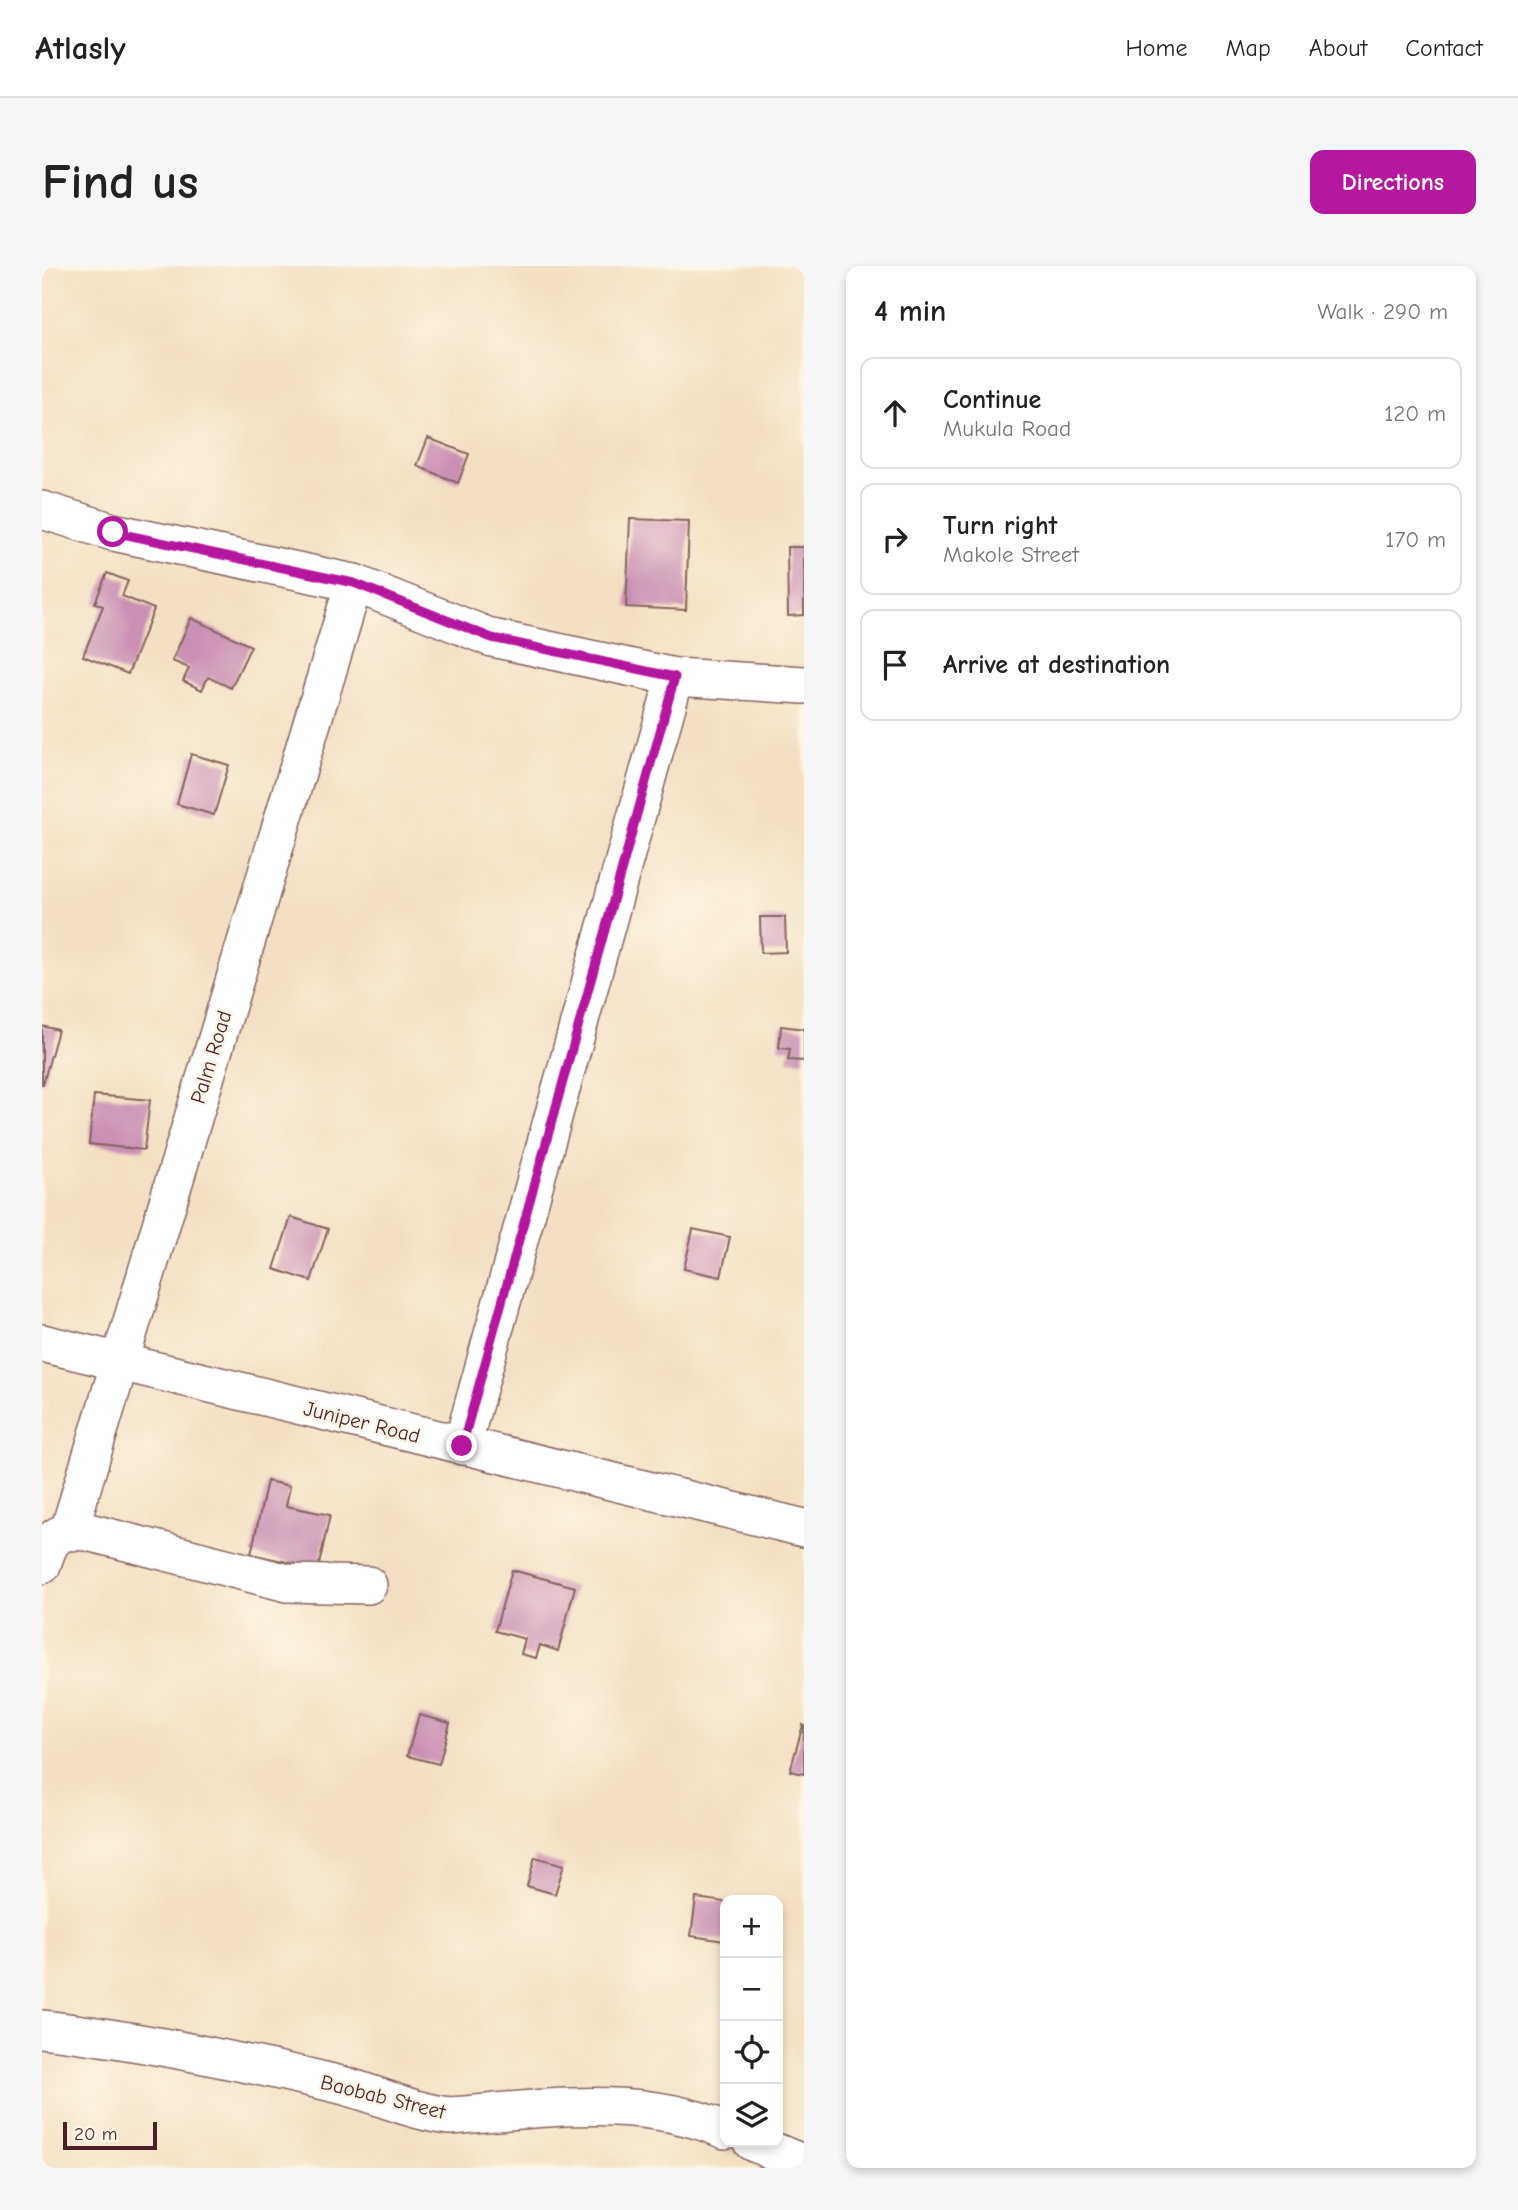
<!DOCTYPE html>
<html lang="en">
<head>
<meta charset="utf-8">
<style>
  :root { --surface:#fff; --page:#f6f6f6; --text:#222; --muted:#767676; --line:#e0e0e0; --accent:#b5179e }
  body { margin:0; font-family:"Comic Neue",sans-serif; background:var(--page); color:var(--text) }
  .controls { position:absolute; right:21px; bottom:21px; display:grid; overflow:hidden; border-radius:14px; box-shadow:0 4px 10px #0003 }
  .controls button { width:63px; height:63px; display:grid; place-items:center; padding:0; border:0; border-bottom:2px solid var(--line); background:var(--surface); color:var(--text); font:35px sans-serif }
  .scale { position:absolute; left:21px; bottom:18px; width:94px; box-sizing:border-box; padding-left:7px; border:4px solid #4a1f2b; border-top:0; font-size:19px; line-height:24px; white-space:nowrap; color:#4a1f2b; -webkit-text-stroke:5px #fcf5e5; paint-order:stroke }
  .stop { position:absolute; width:21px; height:21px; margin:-16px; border:5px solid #b5179e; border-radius:50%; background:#fff }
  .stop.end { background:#b5179e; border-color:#fff; box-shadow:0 2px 7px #0008 }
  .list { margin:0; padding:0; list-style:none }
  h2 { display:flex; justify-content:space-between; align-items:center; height:91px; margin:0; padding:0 28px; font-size:30px }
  h2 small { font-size:23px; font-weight:400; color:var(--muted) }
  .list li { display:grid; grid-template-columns:46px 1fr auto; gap:21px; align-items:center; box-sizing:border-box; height:112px; margin:0 14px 14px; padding:0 14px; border:2px solid var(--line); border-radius:14px }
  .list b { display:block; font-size:26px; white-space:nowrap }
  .list p { margin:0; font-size:23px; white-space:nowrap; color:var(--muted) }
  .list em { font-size:23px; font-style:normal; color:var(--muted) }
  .icon { flex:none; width:38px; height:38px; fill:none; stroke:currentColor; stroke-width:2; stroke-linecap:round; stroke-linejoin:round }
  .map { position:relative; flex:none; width:762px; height:1902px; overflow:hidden; border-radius:14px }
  header { display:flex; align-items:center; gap:42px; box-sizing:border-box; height:98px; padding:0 35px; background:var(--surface); border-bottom:2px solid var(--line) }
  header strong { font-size:33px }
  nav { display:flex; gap:38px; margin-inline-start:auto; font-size:24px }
  .intro { display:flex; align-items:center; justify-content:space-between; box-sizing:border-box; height:168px; padding:0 42px }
  h1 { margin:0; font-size:49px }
  .button { padding:18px 32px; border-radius:14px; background:var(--accent); color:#fff; font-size:24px; font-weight:700 }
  main { display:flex; gap:42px; padding:0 42px }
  aside { flex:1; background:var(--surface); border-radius:14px; box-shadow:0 4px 10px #0003 }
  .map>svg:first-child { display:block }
</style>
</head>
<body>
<header>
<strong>Atlasly</strong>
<nav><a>Home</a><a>Map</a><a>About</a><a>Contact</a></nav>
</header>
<div class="intro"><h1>Find us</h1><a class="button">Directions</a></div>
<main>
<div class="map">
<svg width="762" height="1902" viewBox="0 0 762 1902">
  <rect width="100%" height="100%" fill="#fcf5e5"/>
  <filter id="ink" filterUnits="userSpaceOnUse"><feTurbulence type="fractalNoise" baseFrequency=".0143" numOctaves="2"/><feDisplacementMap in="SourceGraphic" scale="14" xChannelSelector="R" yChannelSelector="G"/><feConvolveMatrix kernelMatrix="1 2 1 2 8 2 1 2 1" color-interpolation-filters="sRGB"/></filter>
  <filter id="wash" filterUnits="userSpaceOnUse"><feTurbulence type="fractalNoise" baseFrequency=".00686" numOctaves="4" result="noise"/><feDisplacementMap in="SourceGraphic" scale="28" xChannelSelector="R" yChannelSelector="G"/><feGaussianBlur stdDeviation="1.57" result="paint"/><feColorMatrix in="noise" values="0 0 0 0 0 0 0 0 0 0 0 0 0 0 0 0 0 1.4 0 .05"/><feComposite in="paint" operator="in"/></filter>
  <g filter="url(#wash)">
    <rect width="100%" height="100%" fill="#f3e0c3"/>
    <g id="blocks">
      <g fill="#ca90b3">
        <polygon points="386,172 427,188 416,217 375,200"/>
        <polygon points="588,253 647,255 644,344 584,341"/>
        <polygon points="745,281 762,281 762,349 746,350"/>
        <polygon points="65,307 86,315 80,330 112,343 86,408 41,390 61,340 53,337"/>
        <polygon points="149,352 209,380 189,422 166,411 160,424 141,415 147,402 130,395"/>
        <polygon points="149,488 187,499 172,549 135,538"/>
        <polygon points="718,651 743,651 744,686 719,687"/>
        <polygon points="0,760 16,764 1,818 0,818"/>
        <polygon points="739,760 762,763 762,795 746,794 748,783 737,782"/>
        <polygon points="52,829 108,834 102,884 47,878"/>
        <polygon points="249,951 286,963 269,1015 232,1003"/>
        <polygon points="651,963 688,971 679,1011 642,1003"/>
        <polygon points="225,1215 248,1220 244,1240 288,1249 276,1303 209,1288"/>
        <polygon points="470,1304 533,1321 516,1385 498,1379 494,1392 479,1388 483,1373 453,1365"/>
        <polygon points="377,1449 408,1457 397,1498 365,1490"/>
        <polygon points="761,1459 762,1460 762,1508 748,1505"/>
        <polygon points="493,1591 522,1599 513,1628 485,1620"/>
        <polygon points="654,1632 683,1636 683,1675 649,1670"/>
      </g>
    </g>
  </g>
  <g filter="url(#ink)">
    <use href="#blocks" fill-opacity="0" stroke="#856360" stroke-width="2"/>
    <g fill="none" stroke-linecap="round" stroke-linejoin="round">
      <defs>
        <g id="minor">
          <polyline points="0,244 71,266 312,317 450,372 633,411 762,419"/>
          <polyline points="0,1077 762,1262"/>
          <polyline points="420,1180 633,411"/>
          <polyline points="27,1265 312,317"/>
          <path d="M0 1299C9 1269 15 1264 46 1266L246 1317 326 1319"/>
          <path d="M0 1763C99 1774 198 1795 295 1818 333 1827 369 1846 408 1850 498 1843 598 1827 683 1864"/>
          <polyline points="710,1876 762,1898"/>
        </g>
      </defs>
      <use href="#minor" stroke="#856360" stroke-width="40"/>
      <use href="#minor" stroke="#fff" stroke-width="37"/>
    </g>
  </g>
  <g fill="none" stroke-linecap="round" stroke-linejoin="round" filter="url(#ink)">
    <polyline stroke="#b5179e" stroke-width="9" points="71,266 312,317 450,372 633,411 420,1180"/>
  </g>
  <g text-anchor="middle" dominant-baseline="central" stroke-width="5" stroke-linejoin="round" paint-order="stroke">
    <g font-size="21" fill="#4a1f2b" stroke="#fcf5e5">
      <text transform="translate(169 791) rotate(-73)">Palm Road</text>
      <text transform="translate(320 1156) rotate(14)">Juniper Road</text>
      <text transform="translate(341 1831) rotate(14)">Baobab Street</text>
    </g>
  </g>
</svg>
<div class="controls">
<button>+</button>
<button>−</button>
<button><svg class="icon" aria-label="locate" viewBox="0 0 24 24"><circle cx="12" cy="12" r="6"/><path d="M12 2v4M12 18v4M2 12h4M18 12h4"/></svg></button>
<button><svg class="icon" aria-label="layers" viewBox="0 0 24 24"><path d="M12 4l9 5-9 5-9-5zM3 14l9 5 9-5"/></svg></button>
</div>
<div class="scale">20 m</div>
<div class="stop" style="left:71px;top:266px"></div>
<div class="stop end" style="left:420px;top:1180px"></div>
</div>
<aside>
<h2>4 min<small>Walk · 290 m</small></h2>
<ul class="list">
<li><svg class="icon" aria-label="ahead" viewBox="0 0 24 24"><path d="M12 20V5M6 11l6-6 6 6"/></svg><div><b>Continue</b><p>Mukula Road</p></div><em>120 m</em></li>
<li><svg class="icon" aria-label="right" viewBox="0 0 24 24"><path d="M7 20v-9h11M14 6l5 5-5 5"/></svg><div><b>Turn right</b><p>Makole Street</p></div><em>170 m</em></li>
<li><svg class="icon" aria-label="arrive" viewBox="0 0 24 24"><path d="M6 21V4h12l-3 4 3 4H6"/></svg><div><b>Arrive at destination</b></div></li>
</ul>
</aside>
</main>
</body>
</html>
